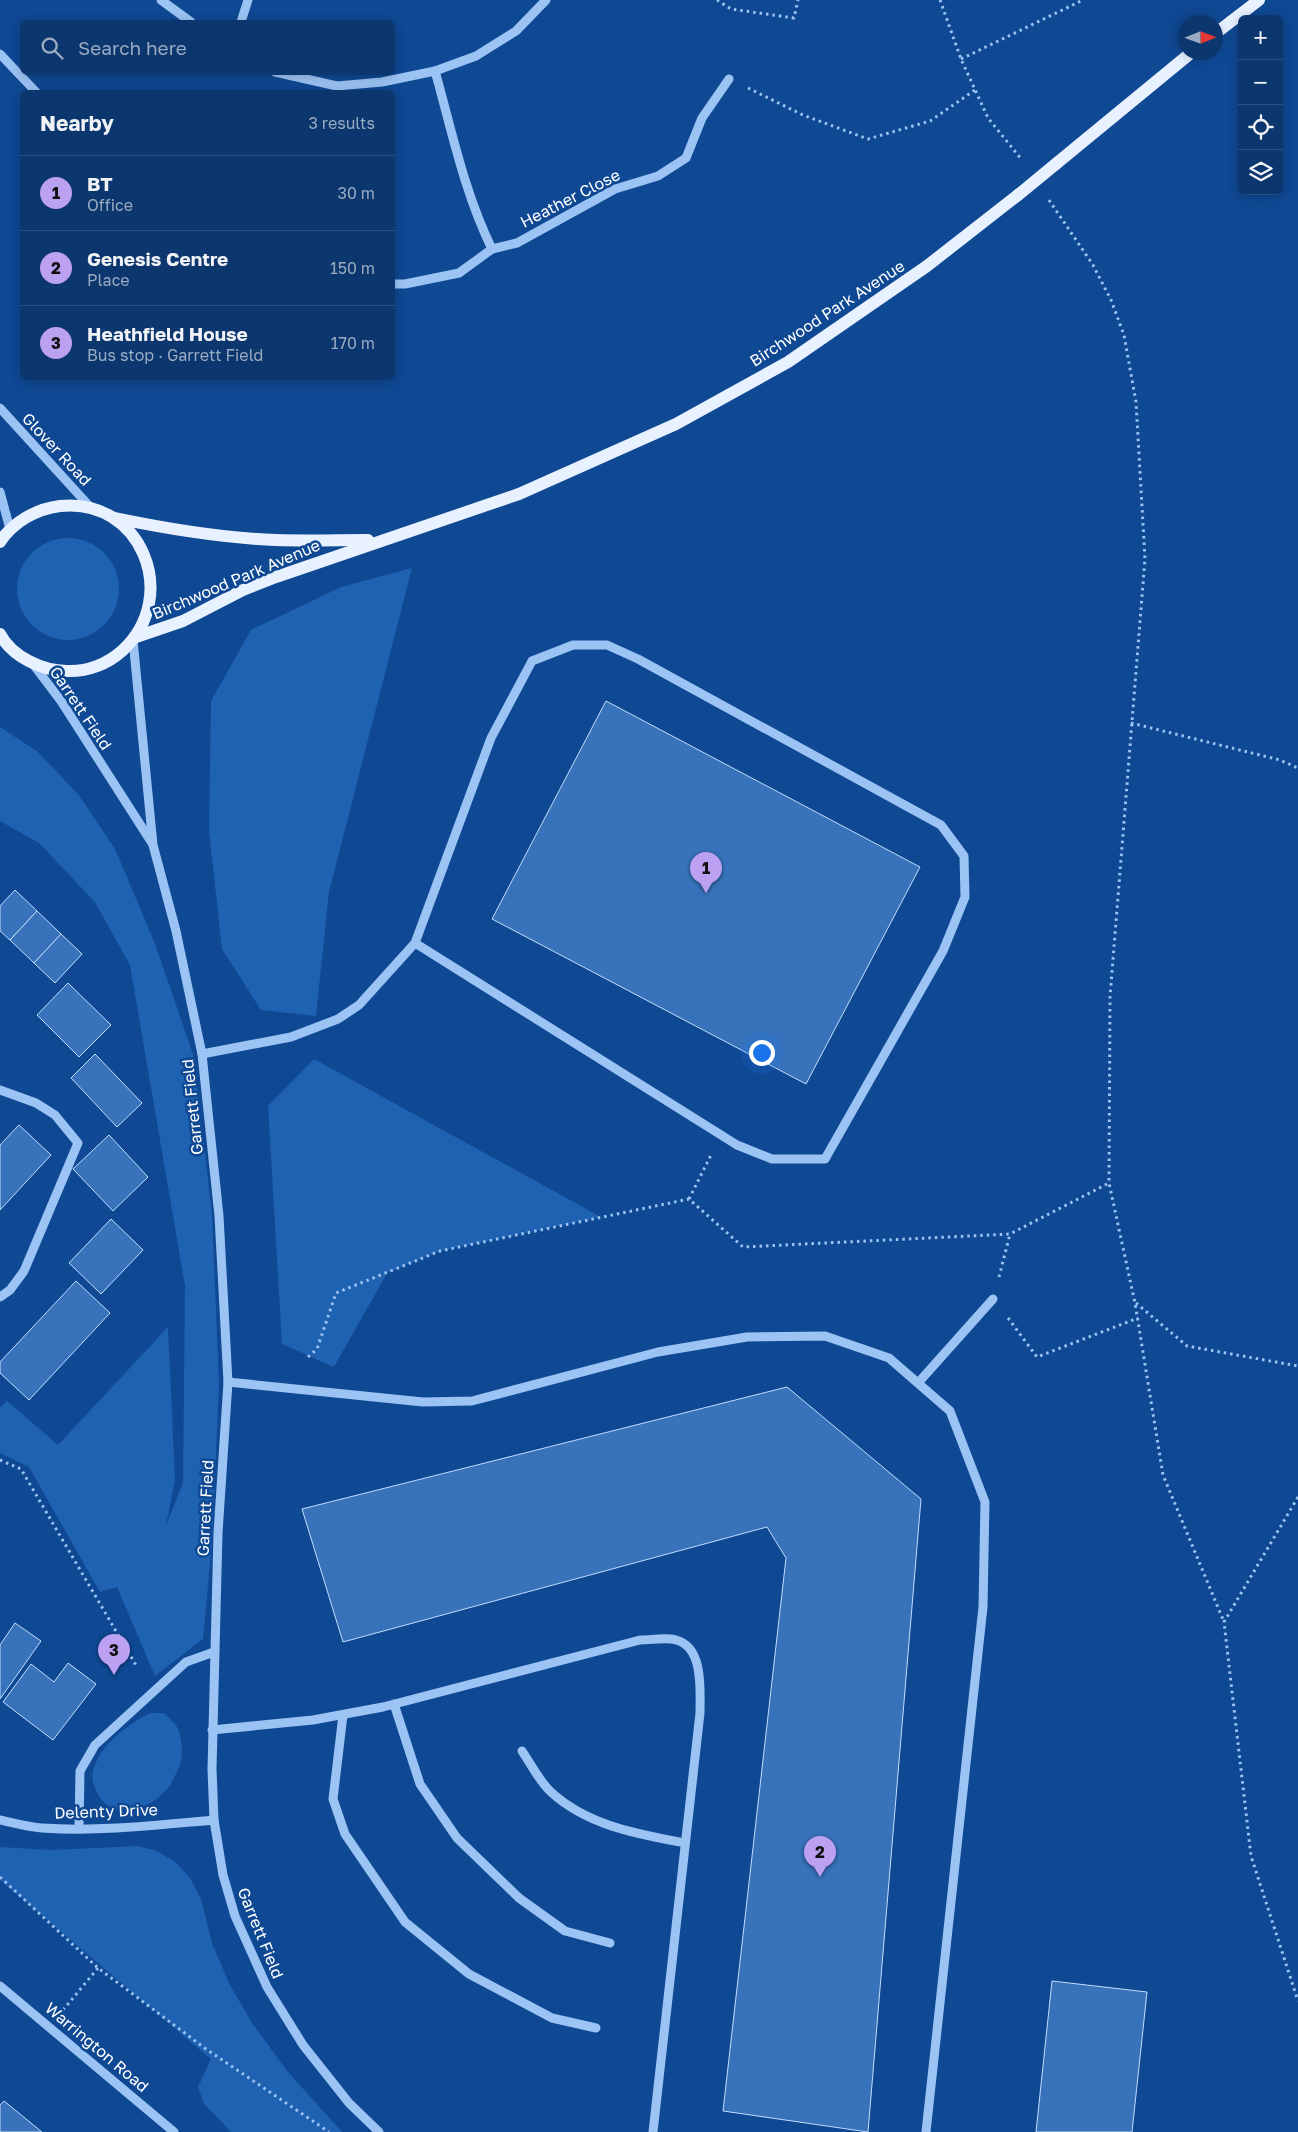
<!DOCTYPE html>
<html lang="en">
<head>
<meta charset="utf-8">
<style>
  :root { --surface:#0b366e; --page:#143e73; --text:#f1f3f6; --muted:#9aabc2; --line:#2b5081; --accent:#bca0f2 }
  body { margin:0; font-family:"Golos Text",sans-serif; background:var(--page); color:var(--text) }
  .controls { position:absolute; right:15px; top:15px; display:grid; overflow:hidden; border-radius:8px; box-shadow:0 2px 12px #0003 }
  .controls button { width:45px; height:45px; display:grid; place-items:center; padding:0; border:0; border-bottom:1px solid var(--line); background:var(--surface); color:var(--text); font:25px sans-serif }
  .compass { position:absolute; left:1178px; top:15px; width:45px; height:45px; border-radius:50%; background:var(--surface); box-shadow:0 2px 12px #0003; rotate:89deg }
  .you { position:absolute; left:761px; top:1052px; width:18px; height:18px; margin:-12px; border:4px solid #fff; border-radius:50%; background:#1a73e8; box-shadow:0 0 0 8px #1a73e833 }
  .badge { display:grid; place-items:center; width:32px; height:32px; border-radius:50%; background:var(--accent); color:#111; font-size:16px; font-weight:700 }
  .pin { position:absolute; translate:-50% -41px; filter:drop-shadow(0 1px 2px #0008) }
  .pin::after { content:''; position:absolute; top:26px; width:18px; height:15px; background:inherit; clip-path:polygon(0 0,100% 0,50% 100%) }
  .list { margin:0; padding:0; list-style:none }
  h2 { display:flex; justify-content:space-between; align-items:center; height:65px; margin:0; padding:0 20px; font-size:21px }
  h2 small { font-size:16px; font-weight:400; color:var(--muted) }
  .list li { display:grid; grid-template-columns:32px 1fr auto; gap:15px; align-items:center; box-sizing:border-box; height:75px; padding:0 20px; border-top:1px solid var(--line) }
  .list b { display:block; font-size:19px; white-space:nowrap }
  .list p { margin:0; font-size:16px; white-space:nowrap; color:var(--muted) }
  .list em { font-size:16px; font-style:normal; color:var(--muted) }
  .icon { flex:none; width:28px; height:28px; fill:none; stroke:currentColor; stroke-width:2; stroke-linecap:round; stroke-linejoin:round }
  .map { position:relative; flex:none; width:1298px; height:2132px; overflow:hidden }
  .search { position:absolute; background:var(--surface); box-shadow:0 2px 12px #0003; left:20px; top:20px; width:375px; height:55px; display:flex; align-items:center; gap:12px; box-sizing:border-box; padding:0 18px; border-radius:8px; color:var(--muted); font-size:19px }
  .panel { position:absolute; background:var(--surface); box-shadow:0 2px 12px #0003; left:20px; top:90px; width:375px; height:290px; border-radius:8px }
  .map>svg:first-child { display:block }
</style>
</head>
<body>
<div class="map">
<svg width="1298" height="2132" viewBox="0 0 1298 2132">
  <rect width="100%" height="100%" fill="#0f4893"/>
  <g fill="#2062b2">
    <circle cx="68" cy="589" r="51"/>
    <polygon points="412,568 329,892 316,1016 261,1010 222,949 209,831 211,701 251,630 341,587"/>
    <polygon points="0,727 38,752 78,794 115,849 154,941 193,1054 212,1214 219,1383 212,1543 203,1639 155,1676 117,1587 100,1592 29,1467 0,1453 0,1408 7,1401 58,1445 168,1327 175,1480 166,1525 183,1483 185,1286 130,965 95,902 39,843 0,821"/>
    <polygon points="314,1059 601,1217 440,1251 387,1273 334,1367 282,1344 268,1106"/>
    <path d="M150 1713H164C168 1717 174 1722 177 1727 183 1739 184 1760 177 1772 174 1777 171 1784 168 1788 149 1811 110 1824 96 1790 92 1782 91 1774 95 1765 104 1742 129 1724 150 1713Z"/>
    <polygon points="138,1846 157,1851 175,1862 190,1878 201,1899 212,1943 229,1983 252,2023 288,2072 342,2132 231,2132 204,2104 198,2087 211,2059 0,1880 0,1847 51,1850"/>
  </g>
  <g fill="#3772bb" stroke="#c3ddfe">
    <polygon points="606,701 920,867 806,1084 492,919"/>
    <polygon points="15,890 37,911 10,940 0,931 0,906"/>
    <polygon points="37,911 61,934 34,963 10,940"/>
    <polygon points="61,934 82,954 55,983 34,963"/>
    <polygon points="68,983 111,1025 79,1057 37,1015"/>
    <polygon points="95,1054 142,1103 117,1127 71,1078"/>
    <polygon points="19,1125 51,1155 0,1210 0,1145"/>
    <polygon points="109,1135 148,1177 113,1211 73,1169"/>
    <polygon points="111,1219 143,1250 101,1294 69,1263"/>
    <polygon points="76,1281 110,1313 29,1400 0,1373 0,1362"/>
    <polygon points="787,1387 921,1499 868,2132 723,2111 786,1558 767,1527 343,1642 302,1509"/>
    <polygon points="15,1623 41,1641 0,1699 0,1645"/>
    <polygon points="68,1663 96,1684 53,1740 3,1702 31,1664 54,1682"/>
    <polygon points="1052,1981 1147,1992 1132,2132 1036,2132"/>
    <polygon points="4,2101 42,2132 0,2132 0,2105"/>
  </g>
  <g fill="none" stroke-linecap="round" stroke-linejoin="round">
    <g stroke="#9bc3f4" stroke-width="3" stroke-dasharray="2.5 4" stroke-linecap="butt">
      <polyline points="717,0 731,9 794,18 798,0"/>
      <polyline points="940,0 961,59 988,118 1022,160"/>
      <polyline points="961,59 1083,0"/>
      <polyline points="748,88 803,115 868,139 930,121 975,90"/>
      <polyline points="1049,200 1093,265 1111,300 1124,335 1136,402 1145,559 1110,997 1109,1183 1135,1303 1163,1475 1224,1622"/>
      <polyline points="1131,723 1280,760 1298,768"/>
      <polyline points="689,1199 711,1155"/>
      <polyline points="999,1277 1010,1234"/>
      <polyline points="1136,1303 1187,1346 1298,1366"/>
      <polyline points="1008,1318 1037,1357 1138,1318"/>
      <polyline points="308,1357 317,1349 336,1293 440,1251 689,1199 743,1247 1010,1234 1109,1183"/>
      <polyline points="0,1460 21,1469 137,1667"/>
      <polyline points="1298,1497 1224,1622 1251,1856 1298,2001"/>
      <polyline points="0,1877 98,1968 206,2049 329,2132"/>
      <polyline points="63,2010 98,1968"/>
    </g>
    <g stroke="#9bc3f4" stroke-width="9">
      <polyline points="161,0 191,22"/>
      <polyline points="241,22 248,0"/>
      <polyline points="0,54 36,92"/>
      <polyline points="275,72 337,86 382,82 435,71 476,56 516,31 546,0"/>
      <polyline points="492,249 517,243 615,189 658,176 686,158 702,118 729,79"/>
      <path d="M392 284H405L459 273 492 249C464 192 452 131 435 71"/>
      <polyline points="0,408 92,509"/>
      <polyline points="0,492 10,529"/>
      <polyline points="133,640 153,845 176,931 202,1054 219,1216 228,1382 218,1533 212,1769 214,1820 223,1875 235,1916 267,1987 303,2045 349,2103 379,2132"/>
      <polyline points="33,664 61,701 152,843"/>
      <polyline points="202,1054 291,1037 338,1019 359,1005 415,943 491,738 532,661 573,645 607,645 638,659 941,825 964,856 965,897 943,951 825,1159 772,1159 737,1145 415,943"/>
      <polyline points="0,1090 36,1103 55,1115 78,1143 24,1271 10,1290 0,1297"/>
      <polyline points="228,1382 423,1402 472,1401 658,1352 747,1337 825,1336 889,1358 950,1411 985,1502 983,1607 926,2132"/>
      <polyline points="918,1383 993,1299"/>
      <polyline points="394,1704 420,1784 457,1838 519,1898 565,1931 610,1943"/>
      <polyline points="343,1715 333,1799 345,1834 405,1922 469,1974 552,2018 596,2028"/>
      <path d="M212 1730 313 1720 383 1707 640 1640C651 1640 666 1637 676 1640 704 1647 700 1691 700 1713L653 2132"/>
      <path d="M522 1751C531 1764 539 1781 551 1792 588 1826 638 1834 685 1843"/>
      <path d="M0 1820C14 1823 28 1827 42 1828 99 1832 158 1825 214 1820"/>
      <polyline points="79,1828 80,1771 95,1745 186,1662 214,1652"/>
      <polyline points="0,1986 174,2132"/>
    </g>
    <g stroke="#e8f1ff" stroke-width="12">
      <polyline points="1216,33 1259,0"/>
      <polyline points="1057,163 1192,52"/>
      <path d="M115 518C168 529 222 538 276 540 307 541 338 540 368 540"/>
      <path d="M0 542C13 522 36 509 60 506 141 497 181 596 123 650 108 664 87 672 67 671 43 671 12 657 0 634"/>
      <polyline points="136,637 183,621 243,590 276,577 519,494 676,424 788,362 927,266 1018,195"/>
    </g>
    <polyline stroke="#e8f1ff" stroke-width="12" points="1018,195 1057,163"/>
  </g>
  <g text-anchor="middle" dominant-baseline="central" stroke-width="5" stroke-linejoin="round" paint-order="stroke">
    <g font-size="16" fill="#fff" stroke="#0f4893">
      <text transform="translate(570 198) rotate(-27)">Heather Close</text>
      <text transform="translate(827 313) rotate(-33)">Birchwood Park Avenue</text>
      <text transform="translate(57 449) rotate(47)">Glover Road</text>
      <text transform="translate(236 579) rotate(-23)">Birchwood Park Avenue</text>
      <text transform="translate(81 708) rotate(56)">Garrett Field</text>
      <text transform="translate(192 1107) rotate(-96)">Garrett Field</text>
      <text transform="translate(205 1508) rotate(-87)">Garrett Field</text>
      <text transform="translate(106 1811) rotate(-2)">Delenty Drive</text>
      <text transform="translate(261 1933) rotate(68)">Garrett Field</text>
      <text transform="translate(97 2047) rotate(40)">Warrington Road</text>
    </g>
  </g>
</svg>
<div class="controls">
<button>+</button>
<button>−</button>
<button><svg class="icon" aria-label="locate" viewBox="0 0 24 24"><circle cx="12" cy="12" r="6"/><path d="M12 2v4M12 18v4M2 12h4M18 12h4"/></svg></button>
<button><svg class="icon" aria-label="layers" viewBox="0 0 24 24"><path d="M12 4l9 5-9 5-9-5zM3 14l9 5 9-5"/></svg></button>
</div>
<svg class="compass" viewBox="-18 -18 36 36"><path d="M0-13l5 13h-10z" fill="#e53935"/><path d="M0 13l5-13h-10z" fill="#9aabc2"/></svg>
<div class="you"></div>
<div class="pin badge" style="left:706px;top:893px">1</div>
<div class="pin badge" style="left:820px;top:1877px">2</div>
<div class="pin badge" style="left:114px;top:1675px">3</div>
<div class="search"><svg class="icon" aria-label="search" viewBox="0 0 24 24"><circle cx="10" cy="10" r="6"/><path d="M15 15l6 6"/></svg>Search here</div>
<section class="panel">
<h2>Nearby<small>3 results</small></h2>
<ul class="list">
<li><span class="badge">1</span><div><b>BT</b><p>Office</p></div><em>30 m</em></li>
<li><span class="badge">2</span><div><b>Genesis Centre</b><p>Place</p></div><em>150 m</em></li>
<li><span class="badge">3</span><div><b>Heathfield House</b><p>Bus stop · Garrett Field</p></div><em>170 m</em></li>
</ul>
</section>
</div>
</body>
</html>
